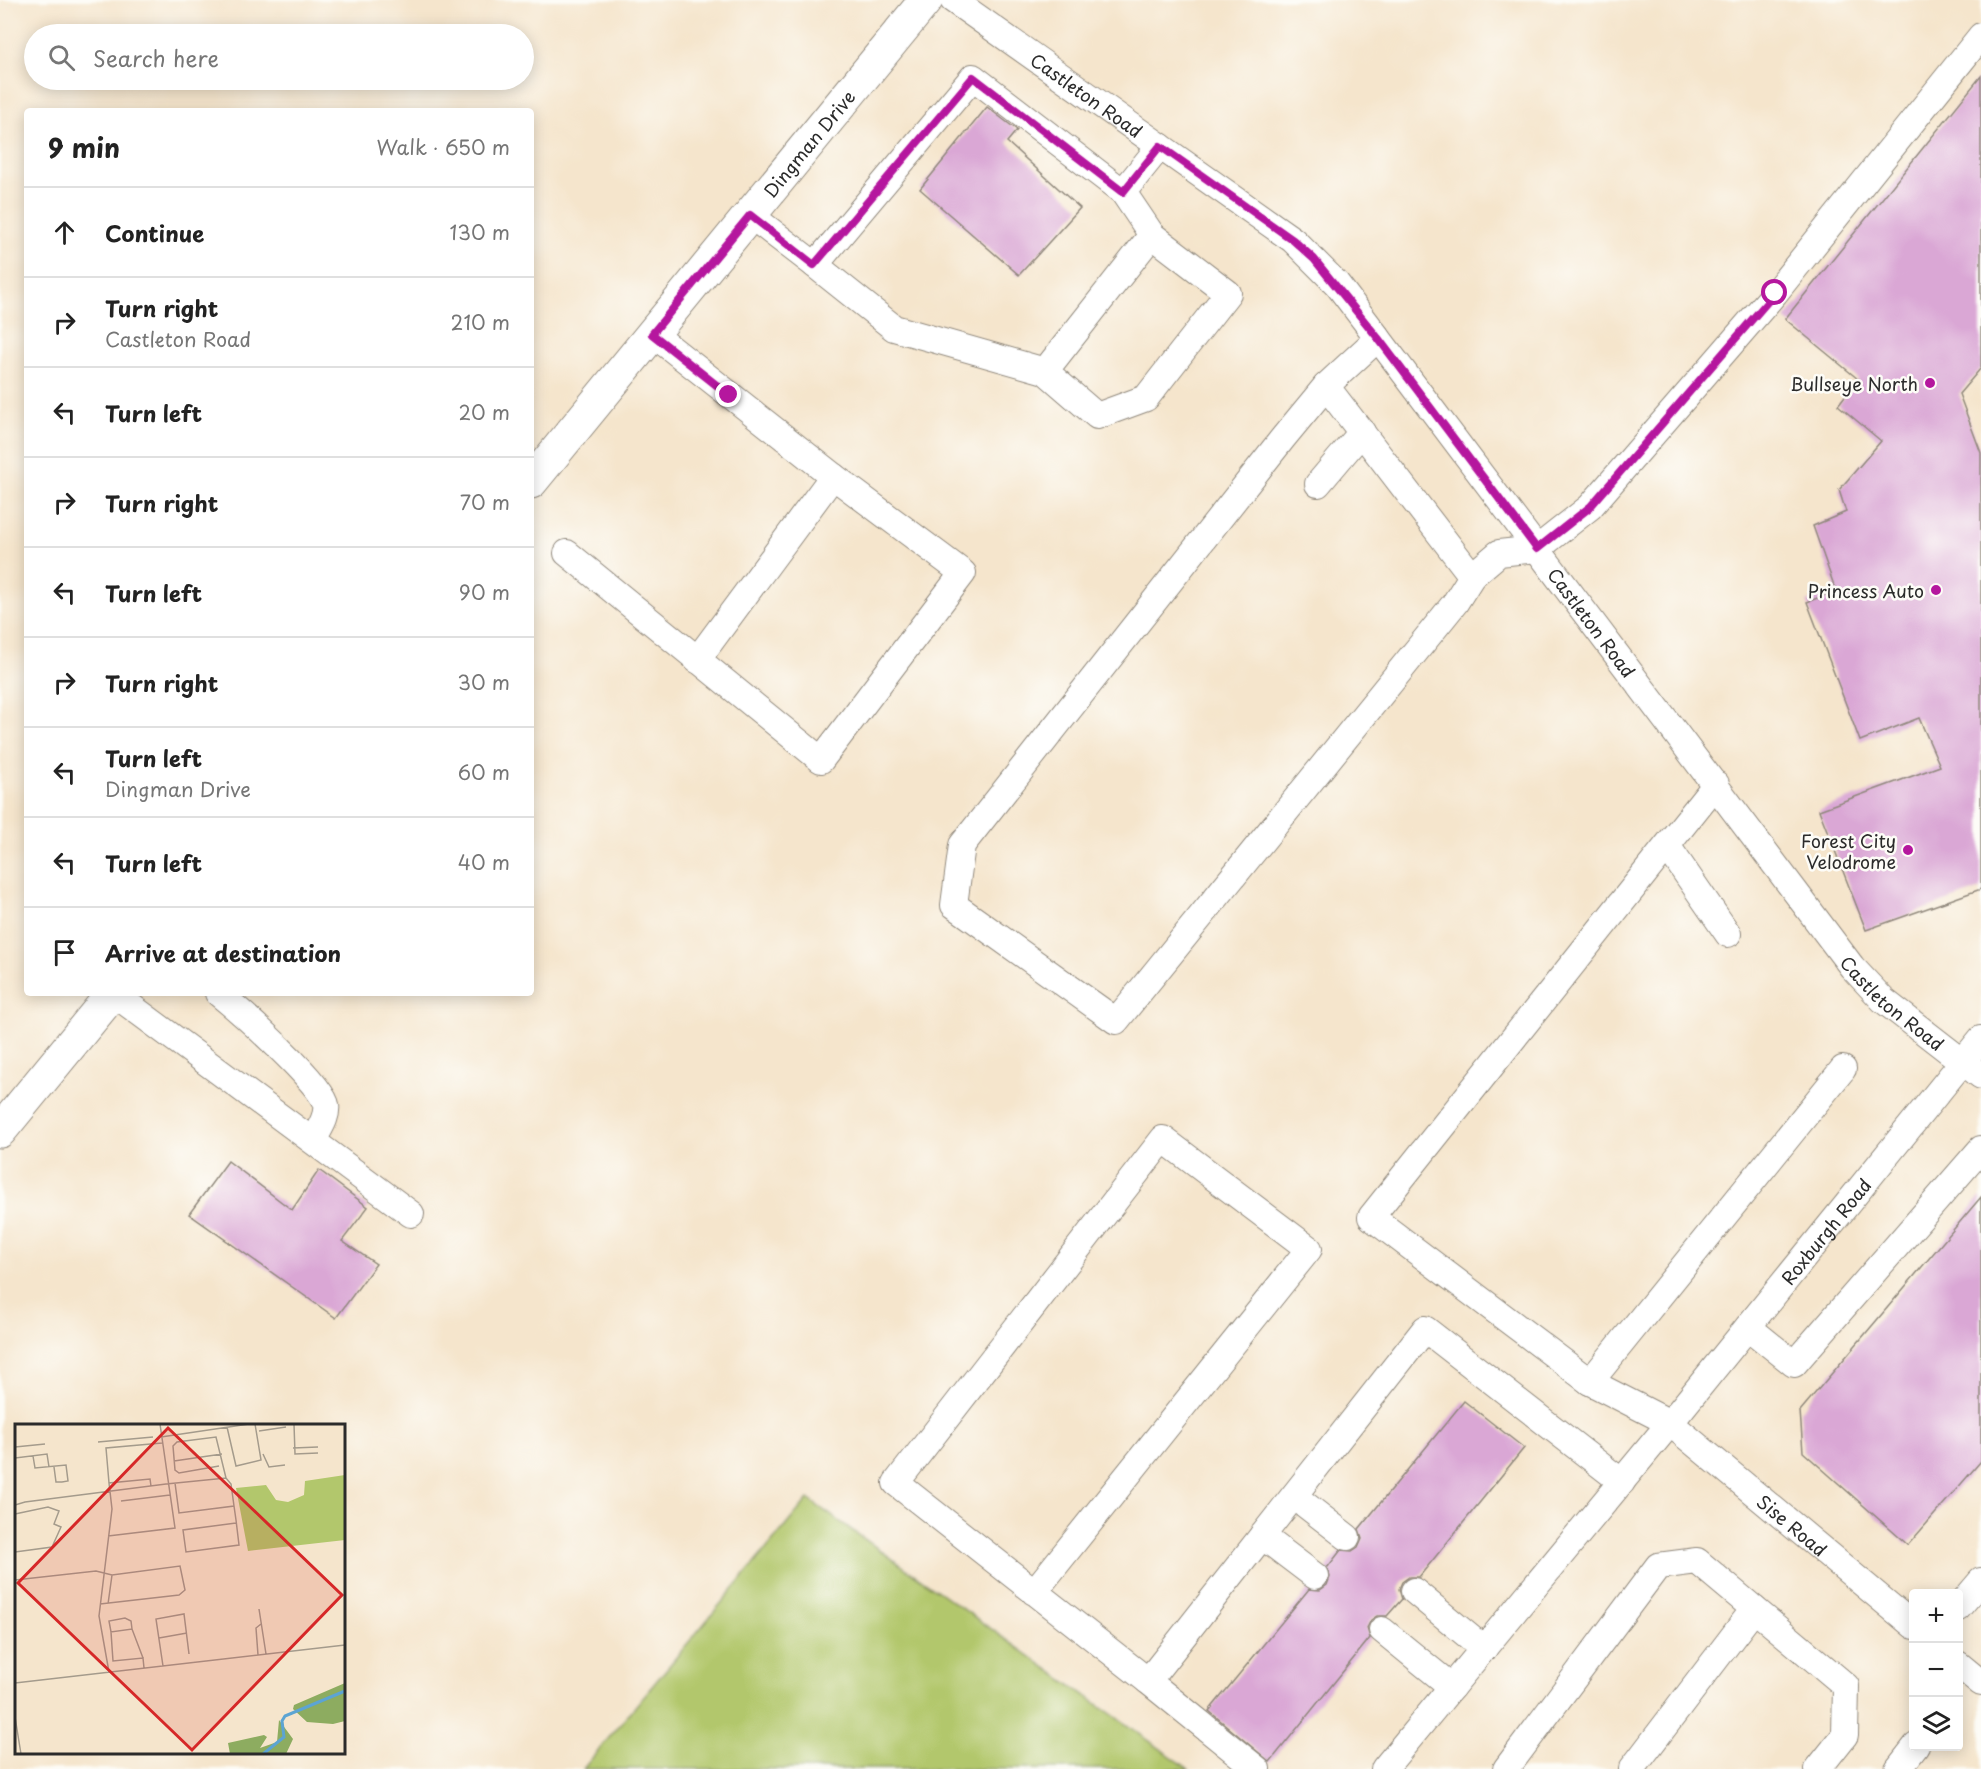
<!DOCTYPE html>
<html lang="en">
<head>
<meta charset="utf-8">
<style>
  :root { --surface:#fff; --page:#f2f2f2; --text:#222; --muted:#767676; --line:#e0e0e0 }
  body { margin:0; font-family:"Playpen Sans",sans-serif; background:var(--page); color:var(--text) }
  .controls { position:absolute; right:18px; bottom:18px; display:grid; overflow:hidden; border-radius:6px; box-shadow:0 3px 15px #0003 }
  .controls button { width:54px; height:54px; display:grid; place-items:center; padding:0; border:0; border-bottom:2px solid var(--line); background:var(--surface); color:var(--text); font:30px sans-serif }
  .stop { position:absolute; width:18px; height:18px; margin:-14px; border:4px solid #b5179e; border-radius:50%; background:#fff }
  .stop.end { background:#b5179e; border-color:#fff; box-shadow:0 2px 6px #0008 }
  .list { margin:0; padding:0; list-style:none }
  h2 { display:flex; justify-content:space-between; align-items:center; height:78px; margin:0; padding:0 24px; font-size:26px }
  h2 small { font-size:20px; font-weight:400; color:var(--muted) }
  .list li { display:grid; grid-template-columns:39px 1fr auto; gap:18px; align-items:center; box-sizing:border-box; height:90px; padding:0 24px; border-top:2px solid var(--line) }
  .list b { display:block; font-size:22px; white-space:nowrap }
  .list p { margin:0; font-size:20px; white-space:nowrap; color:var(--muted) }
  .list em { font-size:20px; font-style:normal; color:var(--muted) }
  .icon { flex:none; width:33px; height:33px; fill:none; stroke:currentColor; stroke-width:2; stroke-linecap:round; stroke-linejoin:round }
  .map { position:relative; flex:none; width:1981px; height:1769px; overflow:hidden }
  .search { position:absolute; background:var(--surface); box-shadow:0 3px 15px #0003; left:24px; top:24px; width:510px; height:66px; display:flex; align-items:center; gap:15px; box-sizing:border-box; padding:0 21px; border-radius:33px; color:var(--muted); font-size:22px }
  .panel { position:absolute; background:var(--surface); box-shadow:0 3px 15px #0003; left:24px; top:108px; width:510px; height:888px; border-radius:6px }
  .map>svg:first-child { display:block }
</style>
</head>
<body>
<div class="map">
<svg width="1981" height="1769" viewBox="0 0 1981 1769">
  <rect width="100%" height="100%" fill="#fdfcf7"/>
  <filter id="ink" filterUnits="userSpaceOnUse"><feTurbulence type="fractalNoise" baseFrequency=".0167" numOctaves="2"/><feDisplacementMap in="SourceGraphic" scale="12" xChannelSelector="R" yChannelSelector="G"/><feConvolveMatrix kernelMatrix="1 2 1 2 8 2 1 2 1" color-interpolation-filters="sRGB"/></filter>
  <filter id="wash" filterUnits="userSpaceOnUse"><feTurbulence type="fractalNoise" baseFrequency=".008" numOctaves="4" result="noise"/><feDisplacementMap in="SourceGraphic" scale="24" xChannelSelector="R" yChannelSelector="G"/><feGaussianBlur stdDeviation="1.35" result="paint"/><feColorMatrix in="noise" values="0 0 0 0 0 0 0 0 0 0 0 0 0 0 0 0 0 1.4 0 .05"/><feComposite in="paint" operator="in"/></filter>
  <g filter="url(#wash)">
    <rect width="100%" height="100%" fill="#f5e5cc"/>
    <polygon fill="#b2c76c" stroke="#6e794c" stroke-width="1.5" points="808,1499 1189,1769 583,1769"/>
    <g id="blocks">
      <g fill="#daa7d5">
        <polygon points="1981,76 1981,368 1959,394 1981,453 1981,889 1866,930 1819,810 1940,766 1919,718 1860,741 1807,602 1836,591 1813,526 1846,512 1839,490 1881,441 1838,405 1858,379 1785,319"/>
        <polygon points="987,107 1017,130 1007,142 1080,208 1019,275 920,189"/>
        <polygon points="228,1161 292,1210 319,1170 368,1207 342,1241 376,1264 336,1318 189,1214"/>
        <polygon points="1981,1197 1981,1461 1908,1545 1803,1452 1800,1411"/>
        <polygon points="1464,1401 1524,1448 1419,1577 1409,1577 1402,1582 1399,1589 1402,1599 1387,1616 1377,1616 1371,1620 1367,1628 1370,1638 1270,1762 1209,1711 1309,1589 1320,1590 1327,1585 1330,1577 1327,1568 1341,1550 1352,1551 1358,1547 1362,1538 1359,1529"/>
      </g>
    </g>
  </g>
  <g filter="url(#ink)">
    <use href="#blocks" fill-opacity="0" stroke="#90887c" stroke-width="1.5"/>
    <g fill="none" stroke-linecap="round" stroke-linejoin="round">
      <defs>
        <g id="minor">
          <path id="s1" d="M953 0 1293 240 1337 284 1378 338 1852 967 1883 1000 1981 1076"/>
          <polyline points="1123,192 1160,146"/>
          <polyline points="750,215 815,265 973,77 1123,192 1152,235"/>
          <polyline points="815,265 894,328 1045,371 1152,235 1228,293 1146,398 1097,416 1045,371"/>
          <polyline points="1378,338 1326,386 1283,438 962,845 954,905 1116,1021 1455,603 1472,576 1499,553 1537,549 1590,507 1775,293 1981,36"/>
          <polyline points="1326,386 1472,576"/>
          <polyline points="1318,484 1362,432"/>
          <polyline points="567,553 821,760 963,573 833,476 653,334"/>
          <polyline points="697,660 833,476"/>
          <path id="s2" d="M1716 784 1371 1217 1590 1382 1670 1423 1914 1626"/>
          <polyline points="1668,847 1728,934"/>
          <polyline points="113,993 411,1214"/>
          <path d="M218 993C238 1009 324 1085 326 1105 328 1117 319 1129 314 1139"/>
          <polyline points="1748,1327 1794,1364 1981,1149"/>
          <polyline points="1590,1382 1843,1069"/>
          <polyline points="1294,1496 1347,1537"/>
          <polyline points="1262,1536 1315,1576"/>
          <polyline points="1414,1591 1484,1649"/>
          <polyline points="1034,1592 1309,1249 1163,1139 896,1483 1148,1681"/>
          <polyline points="1958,1608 1981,1581"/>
          <polyline points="1382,1630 1452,1687"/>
          <polyline points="1958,1664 1981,1683"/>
          <polyline points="1257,1769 1148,1681 1425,1329 1622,1482"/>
          <path id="s3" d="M1384 1769 1670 1423 1981 1039"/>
          <polyline points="1506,1769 1658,1566 1697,1561 1846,1686 1845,1735 1818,1769"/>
          <polyline points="1632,1769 1754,1609"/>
          <polyline points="1898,1769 1916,1746"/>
        </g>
        <g id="major">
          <path id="s4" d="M531 482 926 0"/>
          <polyline points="0,1131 113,993"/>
        </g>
      </defs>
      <use href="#minor" stroke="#90887c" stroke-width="28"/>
      <use href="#major" stroke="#90887c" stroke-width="35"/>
      <use href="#minor" stroke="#fff" stroke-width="26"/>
      <use href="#major" stroke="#fff" stroke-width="33"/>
    </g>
  </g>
  <g fill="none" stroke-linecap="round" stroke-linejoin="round" filter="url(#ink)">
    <polyline stroke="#b5179e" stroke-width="8" points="729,395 652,334 750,215 814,265 973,77 1123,192 1160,146 1293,240 1314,259 1378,338 1537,549 1590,507 1775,293"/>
  </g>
  <g fill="#b5179e" stroke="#fdfcf7" stroke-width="2">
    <circle cx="1930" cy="383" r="6"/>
    <circle cx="1936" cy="590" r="6"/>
    <circle cx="1908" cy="850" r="6"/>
  </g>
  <g text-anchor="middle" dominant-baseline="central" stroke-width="5" stroke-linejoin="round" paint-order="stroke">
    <g font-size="18" fill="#2b2b2b" stroke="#fdfcf7">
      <text stroke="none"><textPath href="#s1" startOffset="164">Castleton Road</textPath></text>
      <text stroke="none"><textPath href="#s4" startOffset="438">Dingman Drive</textPath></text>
      <text stroke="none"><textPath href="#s1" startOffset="902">Castleton Road</textPath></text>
      <text stroke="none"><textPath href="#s1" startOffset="1388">Castleton Road</textPath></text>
      <text stroke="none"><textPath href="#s3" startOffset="696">Roxburgh Road</textPath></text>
      <text stroke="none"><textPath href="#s2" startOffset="1077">Sise Road</textPath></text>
    </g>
    <g font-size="18" fill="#2b2b2b" stroke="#fdfcf7" text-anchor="end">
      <text x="1918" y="383">Bullseye North</text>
      <text x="1924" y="590">Princess Auto</text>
      <text x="1896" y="840">Forest City<tspan x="1896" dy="21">Velodrome</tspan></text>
    </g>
  </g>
  <g transform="translate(15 1424)">
    <rect width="330" height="330" fill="#f5e5cc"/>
    <path d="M330 51V116L233 127 221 64 251 61 261 76 273 78 289 71 290 57Z" fill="#b2c76c"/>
    <path d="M330 259V297L318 300 292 298 278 285 279 281ZM264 296 278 315 271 330H215L213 319 249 311 252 313 245 324 262 318Z" fill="#8dac60"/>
    <path fill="none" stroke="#5ca4d3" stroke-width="3" d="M248 330 269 313 267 297 270 292 330 267"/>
    <path fill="none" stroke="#a49b8c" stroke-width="1.5" d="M279 0 280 30 303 29M212 3 221 42 246 36 240 0M244 7 271 3M146 13 234 0M83 18 138 13M0 23 30 20M278 24 303 23M248 30 254 43 270 41M18 32 20 44 51 41 53 57 47 58M0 34 32 30 34 43M159 37 207 30M204 42 164 49 160 46 158 22 162 18 201 13 211 54M39 43 41 58H47M94 59 91 24 147 19M106 77 155 71M0 81 10 78 151 60 211 54 216 60 219 82 164 89 160 59M219 82 221 96 224 121 171 128 168 106 221 99M0 90 33 83 44 87 39 100 46 103 37 123 0 128M93 112 160 104 145 0M0 156 81 147 97 151 165 142 170 166 164 171 85 180M93 180 97 151M244 185 251 230M117 205 116 197 110 194 94 197 96 208 117 205 128 234M96 208 98 237 128 234 129 244M144 214 172 209M243 231 241 204 246 200M148 242 141 195 169 190 174 230M94 248 84 192 97 85 94 59 135 55 136 62M0 259 330 221M0 293 6 330"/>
    <path fill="#d62828" fill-opacity="0.15" stroke="#d62828" stroke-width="3" d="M153 4 327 171 177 326 3 159Z"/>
    <rect width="330" height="330" fill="none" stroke="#2b2b2b" stroke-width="3"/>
  </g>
</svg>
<div class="controls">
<button>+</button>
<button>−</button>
<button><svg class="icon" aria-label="layers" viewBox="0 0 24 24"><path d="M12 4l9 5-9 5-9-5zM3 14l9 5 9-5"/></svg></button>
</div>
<div class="stop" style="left:1775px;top:293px"></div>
<div class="stop end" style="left:729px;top:395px"></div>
<div class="search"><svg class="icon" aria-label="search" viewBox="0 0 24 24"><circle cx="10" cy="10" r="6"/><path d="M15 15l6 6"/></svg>Search here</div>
<section class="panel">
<h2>9 min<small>Walk · 650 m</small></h2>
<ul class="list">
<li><svg class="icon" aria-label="ahead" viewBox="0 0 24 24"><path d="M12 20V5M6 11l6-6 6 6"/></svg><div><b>Continue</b></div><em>130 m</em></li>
<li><svg class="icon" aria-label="right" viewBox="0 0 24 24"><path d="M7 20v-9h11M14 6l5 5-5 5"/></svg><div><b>Turn right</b><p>Castleton Road</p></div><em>210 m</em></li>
<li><svg class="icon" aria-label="left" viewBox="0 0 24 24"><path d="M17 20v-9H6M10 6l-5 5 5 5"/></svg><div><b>Turn left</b></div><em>20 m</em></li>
<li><svg class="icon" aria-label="right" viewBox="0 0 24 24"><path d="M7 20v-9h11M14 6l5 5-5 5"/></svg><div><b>Turn right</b></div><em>70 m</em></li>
<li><svg class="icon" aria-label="left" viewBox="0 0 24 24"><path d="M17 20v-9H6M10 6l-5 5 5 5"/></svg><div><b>Turn left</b></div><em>90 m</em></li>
<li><svg class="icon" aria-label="right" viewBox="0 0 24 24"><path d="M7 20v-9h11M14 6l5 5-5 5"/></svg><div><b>Turn right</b></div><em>30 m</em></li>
<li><svg class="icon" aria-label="left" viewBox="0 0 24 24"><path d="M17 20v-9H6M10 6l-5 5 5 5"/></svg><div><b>Turn left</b><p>Dingman Drive</p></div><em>60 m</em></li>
<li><svg class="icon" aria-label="left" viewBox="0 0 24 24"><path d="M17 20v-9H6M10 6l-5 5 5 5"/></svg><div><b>Turn left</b></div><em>40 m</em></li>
<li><svg class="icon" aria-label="arrive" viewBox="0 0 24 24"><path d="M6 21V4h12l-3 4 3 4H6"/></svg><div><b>Arrive at destination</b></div></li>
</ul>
</section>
</div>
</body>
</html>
